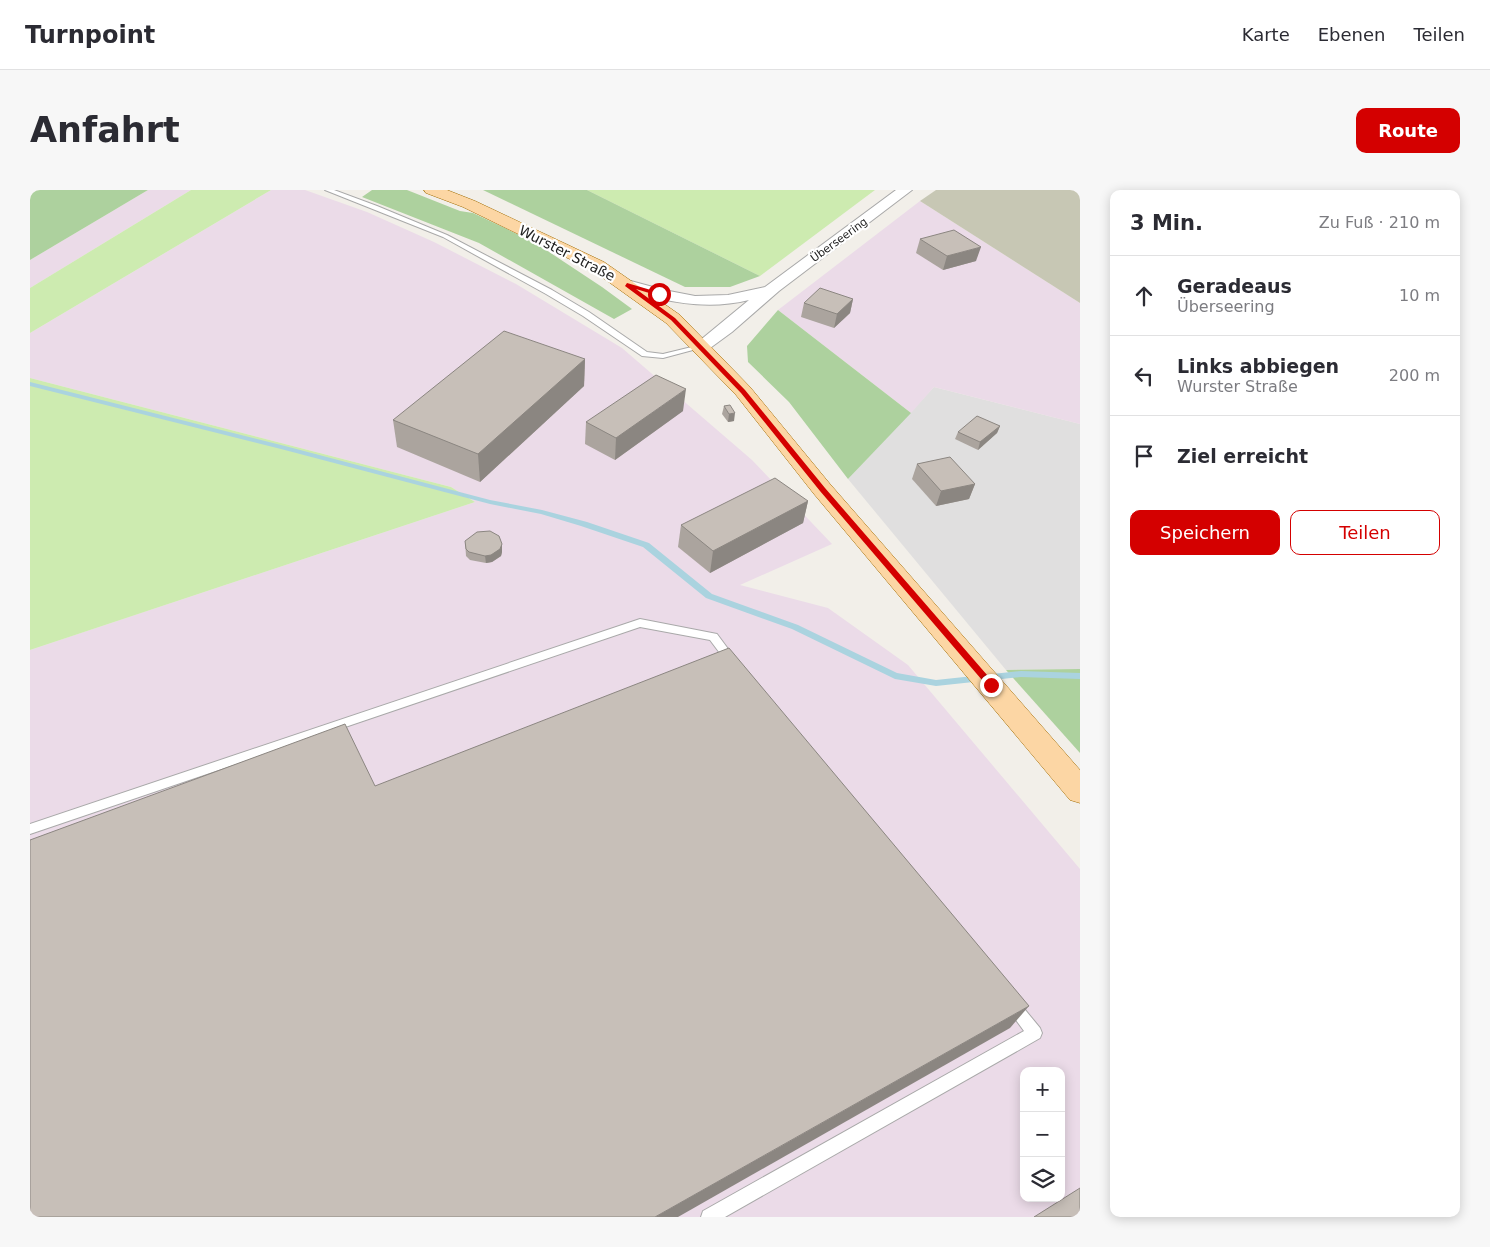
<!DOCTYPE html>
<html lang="de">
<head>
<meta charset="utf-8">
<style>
  :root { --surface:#fff; --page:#f7f7f7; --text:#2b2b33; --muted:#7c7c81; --line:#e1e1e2; --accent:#d40000 }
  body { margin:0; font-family:"DejaVu Sans",sans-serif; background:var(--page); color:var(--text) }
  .controls { position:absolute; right:15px; bottom:15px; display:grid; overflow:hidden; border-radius:10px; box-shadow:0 2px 12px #0003 }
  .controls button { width:45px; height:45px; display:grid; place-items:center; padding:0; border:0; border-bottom:1px solid var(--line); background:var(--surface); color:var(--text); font:25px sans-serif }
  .stop { position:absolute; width:15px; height:15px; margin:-11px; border:4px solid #d40000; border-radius:50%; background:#fff }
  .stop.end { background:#d40000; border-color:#fff; box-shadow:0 1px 5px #0008 }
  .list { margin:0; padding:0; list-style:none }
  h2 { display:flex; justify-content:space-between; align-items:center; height:65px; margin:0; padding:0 20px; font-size:21px }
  h2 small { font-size:16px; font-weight:400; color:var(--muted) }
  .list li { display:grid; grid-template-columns:32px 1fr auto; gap:15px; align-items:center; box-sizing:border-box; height:80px; padding:0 20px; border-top:1px solid var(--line) }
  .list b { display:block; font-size:19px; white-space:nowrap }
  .list p { margin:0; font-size:16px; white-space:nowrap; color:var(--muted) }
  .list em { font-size:16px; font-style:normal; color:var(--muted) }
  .actions { display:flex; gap:10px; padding:15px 20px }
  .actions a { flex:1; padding:11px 0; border:1px solid var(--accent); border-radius:10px; text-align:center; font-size:18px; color:var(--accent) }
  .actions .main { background:var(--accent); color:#fff }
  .icon { flex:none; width:28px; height:28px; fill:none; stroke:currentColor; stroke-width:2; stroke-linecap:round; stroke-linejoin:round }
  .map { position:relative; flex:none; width:1050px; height:1027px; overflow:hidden; border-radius:10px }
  header { display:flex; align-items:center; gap:30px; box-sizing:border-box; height:70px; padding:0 25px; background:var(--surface); border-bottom:1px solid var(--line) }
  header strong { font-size:24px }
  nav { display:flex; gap:28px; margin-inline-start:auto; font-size:18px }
  .intro { display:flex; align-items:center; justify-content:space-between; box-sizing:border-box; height:120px; padding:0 30px }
  h1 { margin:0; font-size:35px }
  .button { padding:12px 22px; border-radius:10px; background:var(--accent); color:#fff; font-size:18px; font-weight:700 }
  main { display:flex; gap:30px; padding:0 30px }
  aside { flex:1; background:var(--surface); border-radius:10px; box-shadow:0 2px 12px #0003 }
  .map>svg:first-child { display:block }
</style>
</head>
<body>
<header>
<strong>Turnpoint</strong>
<nav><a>Karte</a><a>Ebenen</a><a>Teilen</a></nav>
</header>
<div class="intro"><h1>Anfahrt</h1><a class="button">Route</a></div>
<main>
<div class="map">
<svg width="1050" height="1027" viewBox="0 0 1050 1027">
  <rect width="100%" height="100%" fill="#f2efe9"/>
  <polygon fill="#e0dfdf" points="904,197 1050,234 1050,479 976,480 818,289"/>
  <g fill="#ebdbe8" fill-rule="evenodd">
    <polygon points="118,0 161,0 0,98 0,70"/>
    <path d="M241 0H275L337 22 404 52 486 94 592 158 722 270 802 354 710 395 798 418 878 475 1050 679V1027H0V460L445 312 421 297 0 188V143ZM994 881H1031V1008H994Z"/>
    <polygon points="890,11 1050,113 1050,234 904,197 881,223 748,120"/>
  </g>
  <polygon fill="#c7c7b4" points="906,0 1050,0 1050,113 890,11"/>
  <g fill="#cdebb0">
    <polygon points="161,0 241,0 0,143 0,98"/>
    <polygon points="557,0 845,0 730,86"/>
    <polygon points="0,188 421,297 445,312 0,460"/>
  </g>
  <g fill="#add19e">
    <polygon points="0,0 118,0 0,70"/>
    <polygon points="342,0 377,0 430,21 443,23 504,52 572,97 602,119 584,129 449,53 332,7"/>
    <polygon points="453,0 557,0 730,86 700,97 655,97"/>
    <polygon points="748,120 881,223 818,289 759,212 718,172 717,156"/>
    <polygon points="1050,479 1050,563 976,480"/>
  </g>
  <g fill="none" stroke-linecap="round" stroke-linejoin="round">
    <polygon fill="#aad3df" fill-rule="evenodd" points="0,192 255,256 460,310 512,320 557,332 619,353 682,404 768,435 867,483 906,490 991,481 1050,483 1050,489 991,487 906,496 865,489 762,439 676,408 613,357 551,336 511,324 460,314 251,259 0,196"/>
    <defs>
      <g id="service">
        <polygon points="295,0 304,0 347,16 417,45 522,100 559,122 617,162 633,164 670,155 674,157 633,168 612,166 553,126 516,104 413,47"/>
        <polygon points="610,429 687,444 707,471 702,475 698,474 680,450 610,437 0,644 0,634"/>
        <polygon points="982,808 987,810 1010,838 1012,843 1010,848 695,1027 671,1027 673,1021 994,841 975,815 977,810"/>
      </g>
      <path id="minor" d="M866 0H882L749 101 702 142 676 161H664L662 157 719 110C683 119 649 114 614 105 606 103 594 102 589 95L591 92 597 90 634 100 665 106 698 105 735 97Z"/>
      <polygon id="primary" points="394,0 417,0 445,11 574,72 650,125 720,197 800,294 1050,580 1050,613 1040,610 784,304 706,205 636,133 562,80 433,17 396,3"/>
    </defs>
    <use href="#service" stroke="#a9a9a9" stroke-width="2"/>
    <use href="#minor" stroke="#a9a9a9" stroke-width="2"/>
    <use href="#primary" stroke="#a06b00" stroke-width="1"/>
    <use href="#service" fill="#fff" fill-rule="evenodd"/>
    <use href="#minor" fill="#fff" fill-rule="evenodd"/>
    <use href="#primary" fill="#fcd6a4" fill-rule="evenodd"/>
  </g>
  <g fill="#aba49e">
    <polygon points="890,49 946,71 913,80 886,63"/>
    <polygon points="823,109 820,123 804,138 771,127 774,113"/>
    <polygon points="555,169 554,196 450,292 367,257 363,230"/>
    <polygon points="694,216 704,231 698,232 692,224"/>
    <polygon points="653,221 585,270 555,254 556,232"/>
    <polygon points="970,236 967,243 948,260 925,249 928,242"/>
    <polygon points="887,274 945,294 939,309 906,316 882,289"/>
    <polygon points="778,311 773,333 680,383 648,357 651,335"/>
    <polygon points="435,351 472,354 472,362 471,366 462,372 456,373 440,370 436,366"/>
  </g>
  <g fill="#8b8681">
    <polygon points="951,57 946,71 913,80 917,66"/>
    <polygon points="823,109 820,123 804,138 807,124"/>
    <polygon points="555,169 554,196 450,292 448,264"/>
    <polygon points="656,199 653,221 585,270 586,248"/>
    <polygon points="705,223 704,231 698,232 699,224"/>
    <polygon points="970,236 967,243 948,260 950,252"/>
    <polygon points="945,294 939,309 906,316 911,301"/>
    <polygon points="778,311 773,333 680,383 683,361"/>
    <polygon points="472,354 472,362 471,366 462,372 456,373 455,366"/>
    <polygon points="999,816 980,838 648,1027 625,1027"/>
  </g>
  <g fill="#c7bfb8" stroke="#8b8681">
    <polygon points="924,40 951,57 917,66 890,49"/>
    <polygon points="790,98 823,109 807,124 774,113"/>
    <polygon points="474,141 555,169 448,264 363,230"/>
    <polygon points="626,185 656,199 586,248 556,232"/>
    <polygon points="700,215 705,223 699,224 694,216"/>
    <polygon points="947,226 970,236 950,252 928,242"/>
    <polygon points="920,267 945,294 911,301 887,274"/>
    <polygon points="745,288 778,311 683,361 651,335"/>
    <polygon points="460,341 469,346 472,354 470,359 461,365 455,366 439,362 436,359 435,351 447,342"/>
    <polygon points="699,458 999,816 625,1027 0,1027 0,650 315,534 345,596"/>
    <polygon points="1050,998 1050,1027 1004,1027"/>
  </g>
  <polygon fill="#d40000" points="597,93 631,103 629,106 606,99 645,128 715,200 795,298 964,493 964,497 958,497 790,301 711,203 641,130 595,96"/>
  <g text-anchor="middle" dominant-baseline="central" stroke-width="4.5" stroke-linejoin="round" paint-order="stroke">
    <g font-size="11" fill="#222" stroke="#fff">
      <text transform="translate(809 50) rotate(-36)">Überseering</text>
    </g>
    <g font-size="14" fill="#222" stroke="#fff">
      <text transform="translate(537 63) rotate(27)">Wurster Straße</text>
    </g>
  </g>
</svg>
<div class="controls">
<button>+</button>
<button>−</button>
<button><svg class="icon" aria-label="layers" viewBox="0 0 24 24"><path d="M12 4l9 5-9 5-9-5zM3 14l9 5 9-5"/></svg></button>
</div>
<div class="stop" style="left:629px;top:104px"></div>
<div class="stop end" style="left:961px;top:495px"></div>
</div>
<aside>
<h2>3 Min.<small>Zu Fuß · 210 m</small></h2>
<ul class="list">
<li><svg class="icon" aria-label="ahead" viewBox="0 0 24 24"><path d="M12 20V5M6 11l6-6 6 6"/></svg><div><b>Geradeaus</b><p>Überseering</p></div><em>10 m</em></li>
<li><svg class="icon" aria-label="left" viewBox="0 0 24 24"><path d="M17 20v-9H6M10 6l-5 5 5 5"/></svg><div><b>Links abbiegen</b><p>Wurster Straße</p></div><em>200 m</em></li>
<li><svg class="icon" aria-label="arrive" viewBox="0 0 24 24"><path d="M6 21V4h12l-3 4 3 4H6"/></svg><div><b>Ziel erreicht</b></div></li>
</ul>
<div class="actions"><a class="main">Speichern</a><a>Teilen</a></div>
</aside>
</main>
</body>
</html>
